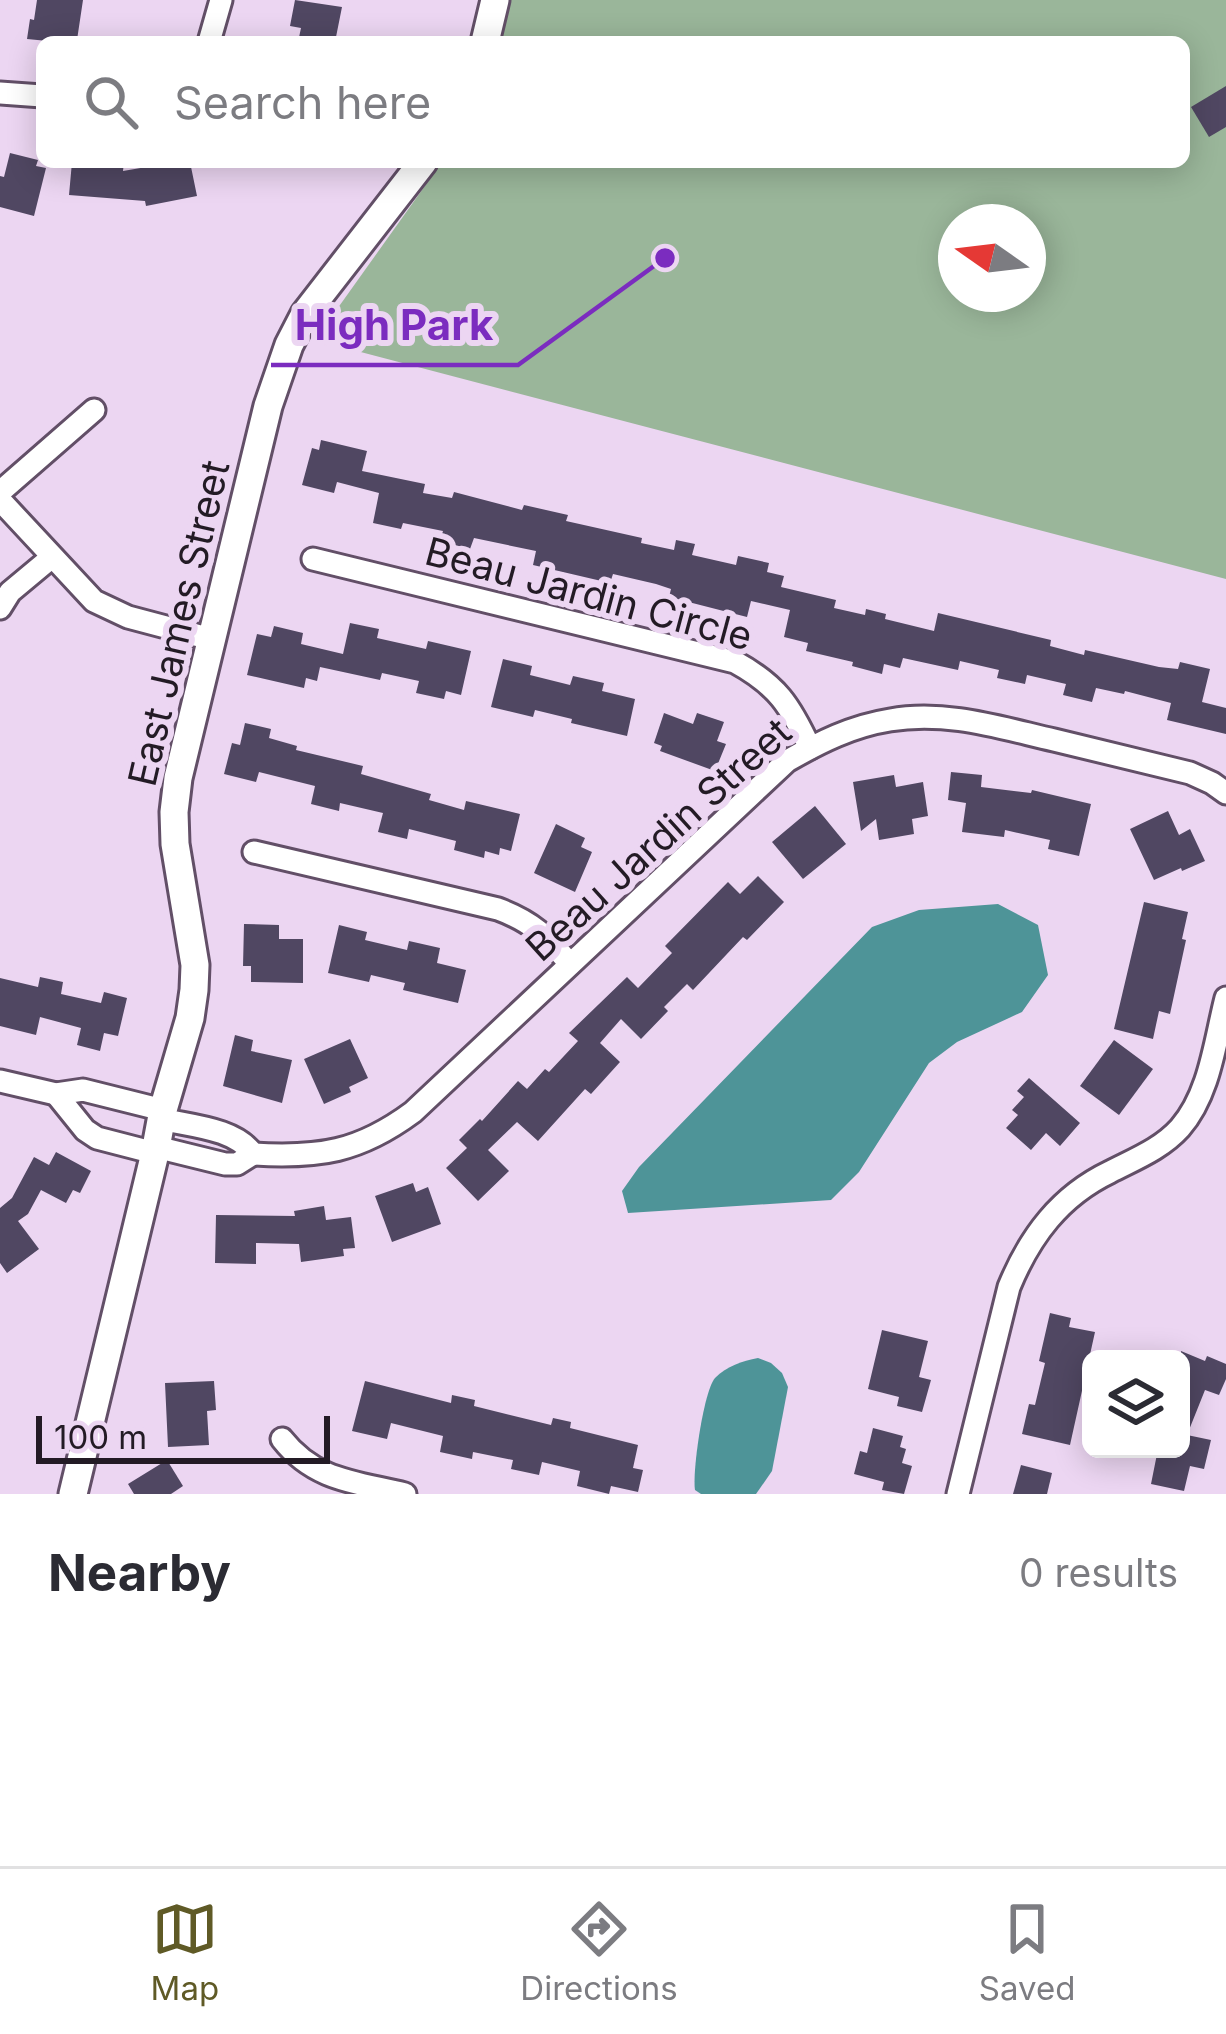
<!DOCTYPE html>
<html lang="en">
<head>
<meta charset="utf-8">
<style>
  :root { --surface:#fff; --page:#f7f7f7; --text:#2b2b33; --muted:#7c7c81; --line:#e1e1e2; --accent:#5f5a26 }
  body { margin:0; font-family:Inter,sans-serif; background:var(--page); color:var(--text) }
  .controls { position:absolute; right:36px; bottom:36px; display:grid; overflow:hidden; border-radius:18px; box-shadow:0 6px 30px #0003 }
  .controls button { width:108px; height:108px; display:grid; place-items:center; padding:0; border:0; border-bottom:3px solid var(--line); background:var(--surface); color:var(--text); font:60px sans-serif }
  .compass { position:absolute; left:938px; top:204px; width:108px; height:108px; border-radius:50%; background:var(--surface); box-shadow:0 6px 30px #0003; rotate:284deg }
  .scale { position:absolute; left:36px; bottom:30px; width:294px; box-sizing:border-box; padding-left:12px; border:6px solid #231b25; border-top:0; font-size:33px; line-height:42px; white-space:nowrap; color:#231b25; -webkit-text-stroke:9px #ecd6f2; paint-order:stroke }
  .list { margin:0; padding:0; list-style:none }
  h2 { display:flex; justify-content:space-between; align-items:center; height:156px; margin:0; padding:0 48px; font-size:51px }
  h2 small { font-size:39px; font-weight:400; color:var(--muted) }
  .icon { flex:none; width:66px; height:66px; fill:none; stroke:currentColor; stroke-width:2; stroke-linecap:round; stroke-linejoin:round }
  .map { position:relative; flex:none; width:1226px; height:1494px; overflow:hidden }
  .search { position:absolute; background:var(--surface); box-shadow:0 6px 30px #0003; left:36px; right:36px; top:36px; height:132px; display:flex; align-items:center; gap:30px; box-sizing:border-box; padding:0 42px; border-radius:18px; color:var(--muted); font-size:45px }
  .sheet { height:372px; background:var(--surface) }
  nav { display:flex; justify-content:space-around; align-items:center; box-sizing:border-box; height:168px; border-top:3px solid var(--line); background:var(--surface); font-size:33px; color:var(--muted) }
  nav a { display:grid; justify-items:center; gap:6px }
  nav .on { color:var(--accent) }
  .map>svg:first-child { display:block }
</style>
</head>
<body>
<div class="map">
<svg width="1226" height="1494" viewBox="0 0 1226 1494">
  <rect width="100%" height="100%" fill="#ecd6f2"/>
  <path fill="#9ab69a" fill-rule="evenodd" d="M510 0H1226V579L315 340 442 162H1184V42H499ZM956 222H1028V294H956Z"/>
  <g fill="#4e9498">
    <polygon points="998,904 1038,925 1048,975 1022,1012 957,1042 929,1063 859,1172 831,1200 628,1213 622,1191 639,1167 872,927 919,910"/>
    <path d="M758 1358 771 1363 782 1373 788 1387 772 1471 756 1494H701L695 1490C692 1471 704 1390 715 1378 727 1366 742 1361 758 1358Z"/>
  </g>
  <g fill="#504762">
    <polygon points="37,0 83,0 77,40 58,37 58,42 27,39 30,19 34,20"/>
    <polygon points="295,0 342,7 335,42 298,42 301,28 290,26"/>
    <polygon points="1226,86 1226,127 1209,137 1191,107"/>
    <polygon points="10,153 38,160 36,166 46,168 34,216 0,207 0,176 4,177"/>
    <polygon points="72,162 124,162 123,171 158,165 157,162 190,162 197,196 146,206 145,201 69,195"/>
    <polygon points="321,440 367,451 362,471 425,484 423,493 452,498 454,492 522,510 524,505 568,515 566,521 642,538 641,543 674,550 676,540 695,544 692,555 736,565 738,556 769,563 767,572 784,576 781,587 836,600 834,608 865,615 866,609 886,614 885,619 934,631 938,613 1051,640 1050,646 1084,655 1085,650 1159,667 1178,669 1180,662 1210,669 1202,702 1226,708 1226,734 1167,720 1171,703 1125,691 1124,694 1096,688 1092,702 1063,695 1066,684 1027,675 1025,684 997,678 999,670 960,661 958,670 903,658 900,668 884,664 882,674 852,666 853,662 806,651 808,643 784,637 790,610 751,601 747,617 669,597 671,589 656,584 613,574 610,583 533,565 536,551 474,538 470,549 440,541 443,531 403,523 401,529 373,523 379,493 337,482 334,493 302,485 312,448 319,450"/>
    <polygon points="350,623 379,629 377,638 426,649 428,641 471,651 461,695 446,691 444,699 416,693 419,681 382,673 380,680 320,667 317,681 306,678 304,688 247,675 257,634 271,637 274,626 303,633 301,644 343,654"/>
    <polygon points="503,659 532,666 530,675 570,685 573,676 604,683 602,691 635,699 627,736 571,723 572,719 535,710 533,717 491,707"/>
    <polygon points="664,713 693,724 697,713 724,722 717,741 726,744 715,771 660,751 662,746 654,743"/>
    <polygon points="245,723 271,729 269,738 297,746 296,750 363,766 361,774 431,794 429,800 464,810 466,801 520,814 511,851 500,848 499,855 485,851 484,858 454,850 456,841 409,829 407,839 378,832 383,813 340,803 339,811 311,804 315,786 259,772 256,782 224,774 232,743 240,745"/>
    <polygon points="951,772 982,775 981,787 1031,793 1032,790 1091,804 1079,856 1048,849 1050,840 1005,830 1004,837 962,832 966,803 948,800"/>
    <polygon points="894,775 896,787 923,782 928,816 912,819 914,834 879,840 876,819 861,831 853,782"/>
    <polygon points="815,806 846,844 803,879 772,842"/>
    <polygon points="1168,811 1179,835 1190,829 1205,861 1182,871 1181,868 1154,880 1130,829"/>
    <polygon points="556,824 585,838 581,847 592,852 575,892 534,873"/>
    <polygon points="758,876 784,902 747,940 743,937 693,990 687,984 664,1007 668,1011 641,1039 621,1019 600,1043 620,1062 591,1094 585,1089 538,1141 517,1122 488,1150 509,1171 478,1201 446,1168 467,1148 459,1140 480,1119 482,1121 518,1081 527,1089 545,1069 549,1072 578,1041 569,1033 627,977 638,988 672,953 665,946 728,882 740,894"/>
    <polygon points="1144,902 1188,912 1182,939 1186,940 1170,1014 1159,1011 1153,1039 1114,1029"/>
    <polygon points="244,924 279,925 279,939 303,939 303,983 251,982 251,966 243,966"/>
    <polygon points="339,925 367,932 365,940 407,950 409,941 440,948 437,963 466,970 458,1003 403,990 405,983 371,975 369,982 328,973"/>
    <polygon points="40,977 63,982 61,994 101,1003 104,992 127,998 118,1036 104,1033 100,1051 77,1045 81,1028 40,1017 36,1035 0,1026 0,978 38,987"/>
    <polygon points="235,1035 253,1040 251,1051 292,1060 282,1103 223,1086"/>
    <polygon points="350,1039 368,1078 349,1087 351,1092 324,1104 304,1059"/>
    <polygon points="1114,1040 1153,1069 1119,1115 1080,1086"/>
    <polygon points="1029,1078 1080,1123 1060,1146 1046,1133 1031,1150 1006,1128 1018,1115 1012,1110 1024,1097 1017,1091"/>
    <polygon points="56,1152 91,1171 80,1193 73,1190 66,1203 41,1190 28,1214 18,1221 39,1249 7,1273 0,1263 0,1208 12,1198 34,1157 49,1165"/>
    <polygon points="413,1183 416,1192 428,1187 441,1224 392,1242 375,1196"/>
    <polygon points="324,1206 326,1220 351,1217 355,1248 343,1249 344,1256 301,1262 299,1244 256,1243 256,1264 215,1263 216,1215 295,1216 294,1211"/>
    <polygon points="1050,1313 1071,1318 1069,1327 1095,1332 1070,1445 1022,1434 1029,1404 1035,1405 1045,1363 1039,1361"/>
    <polygon points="882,1330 928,1341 919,1377 931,1380 922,1412 897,1406 899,1397 868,1389"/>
    <polygon points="1181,1351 1205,1361 1207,1356 1226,1364 1226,1379 1219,1395 1205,1390 1187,1435 1211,1440 1204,1469 1190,1466 1184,1491 1151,1484 1158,1449 1181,1449"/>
    <polygon points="214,1381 216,1410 207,1411 209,1445 168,1447 165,1383"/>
    <polygon points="365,1381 451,1403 452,1395 475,1400 474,1406 551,1425 553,1418 571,1422 570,1428 638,1445 633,1468 643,1470 638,1492 611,1486 609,1494 577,1486 580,1471 542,1462 539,1475 511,1469 513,1460 473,1452 472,1459 440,1452 443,1436 391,1423 387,1439 352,1431"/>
    <polygon points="873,1428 903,1436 900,1447 906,1449 902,1463 912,1466 904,1494 882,1490 884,1482 854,1474 860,1451 867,1453"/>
    <polygon points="167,1460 183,1486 171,1494 134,1494 128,1484"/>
    <polygon points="1021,1465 1052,1473 1047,1494 1013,1494"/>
  </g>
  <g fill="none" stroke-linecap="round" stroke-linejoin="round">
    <defs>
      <g id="minor">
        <polyline points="209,42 221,0"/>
        <polyline points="0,93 42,96"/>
        <polyline points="0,492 94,410"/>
        <polyline points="0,500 94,601 128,617 211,639"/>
        <path d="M313 559 735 662C777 685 790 705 810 748"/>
        <polyline points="0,608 10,592 52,557"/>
        <path d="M254 852 498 909C533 922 546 936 570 964"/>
        <polyline points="0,1081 56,1094 83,1090 163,1110"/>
        <polyline points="56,1094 85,1130 97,1138 155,1153"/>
        <path d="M161 1119C190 1126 235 1128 253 1154"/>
        <polyline points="156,1147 225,1164 237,1164 253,1154"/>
        <path d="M253 1154C319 1158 359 1152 413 1112L787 761C820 742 852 726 890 720 946 710 1001 728 1054 740 1100 751 1145 762 1190 773L1212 783 1226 793"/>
        <path d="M282 1439C315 1481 356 1482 405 1494"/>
        <path d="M958 1494 1009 1287C1030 1236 1060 1196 1110 1172 1135 1159 1161 1149 1180 1128 1210 1094 1215 1041 1226 998"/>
      </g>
      <g id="tertiary">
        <polyline points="485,42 495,0"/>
        <polyline points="73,1494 155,1153 163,1110 190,1018 194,990 195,965 175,844 174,812 178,778 268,406 289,345 305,314 423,162"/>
      </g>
    </defs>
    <use href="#minor" stroke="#624f67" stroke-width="27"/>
    <use href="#tertiary" stroke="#624f67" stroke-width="33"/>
    <use href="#minor" stroke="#fff" stroke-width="21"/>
    <use href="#tertiary" stroke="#fff" stroke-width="27"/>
  </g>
  <g text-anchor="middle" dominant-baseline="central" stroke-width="12" stroke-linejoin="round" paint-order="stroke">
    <g font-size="39" fill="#231b25" stroke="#ecd6f2">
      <text transform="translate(589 593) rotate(15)">Beau Jardin Circle</text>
      <text transform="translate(178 623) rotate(-77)">East James Street</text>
      <text transform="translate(658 839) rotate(-42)">Beau Jardin Street</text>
    </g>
  </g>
  <path fill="none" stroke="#7b2cbf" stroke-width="4.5" d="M665 258L518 365H271"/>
  <circle fill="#7b2cbf" stroke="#ecd6f2" stroke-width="4.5" cx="665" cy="258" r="12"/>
  <g font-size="42" text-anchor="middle" font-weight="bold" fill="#7b2cbf" stroke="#ecd6f2" stroke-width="12" stroke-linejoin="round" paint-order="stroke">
    <text x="394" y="340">High Park</text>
  </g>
</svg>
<div class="controls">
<button><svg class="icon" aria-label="layers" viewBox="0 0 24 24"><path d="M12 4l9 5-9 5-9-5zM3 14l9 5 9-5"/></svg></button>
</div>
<svg class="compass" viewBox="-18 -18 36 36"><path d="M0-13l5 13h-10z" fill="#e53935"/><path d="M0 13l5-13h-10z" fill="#7c7c81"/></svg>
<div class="scale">100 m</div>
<div class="search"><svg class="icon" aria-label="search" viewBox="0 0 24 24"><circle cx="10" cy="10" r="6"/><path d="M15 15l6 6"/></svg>Search here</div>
</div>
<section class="sheet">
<h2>Nearby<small>0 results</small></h2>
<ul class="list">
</ul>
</section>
<nav>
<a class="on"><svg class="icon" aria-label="map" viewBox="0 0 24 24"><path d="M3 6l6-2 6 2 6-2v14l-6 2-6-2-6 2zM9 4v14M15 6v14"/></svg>Map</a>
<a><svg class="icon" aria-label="directions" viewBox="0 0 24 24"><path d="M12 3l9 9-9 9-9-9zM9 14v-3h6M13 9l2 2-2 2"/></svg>Directions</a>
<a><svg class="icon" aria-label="saved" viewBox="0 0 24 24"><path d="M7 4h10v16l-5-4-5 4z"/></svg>Saved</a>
</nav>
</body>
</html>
